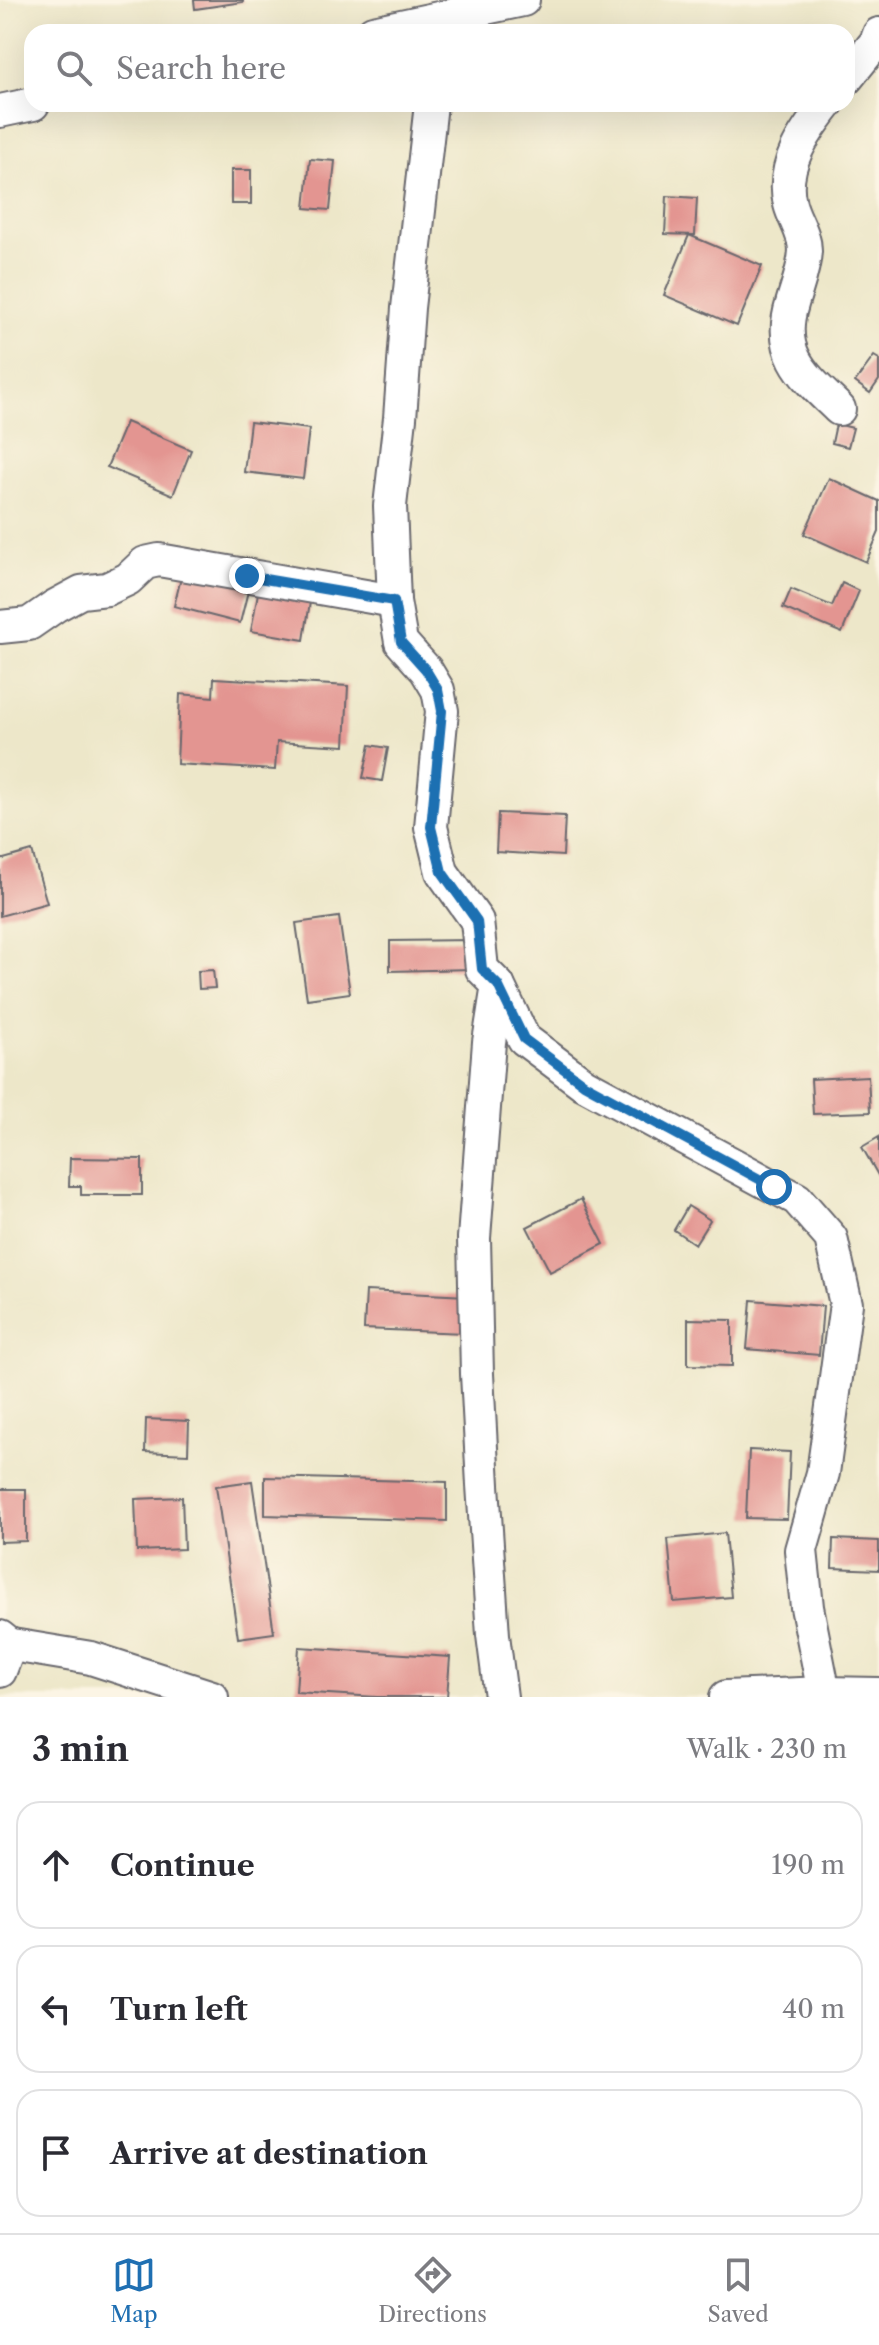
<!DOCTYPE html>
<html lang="en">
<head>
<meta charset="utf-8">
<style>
  :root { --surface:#fff; --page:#f2f2f3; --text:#2b2b33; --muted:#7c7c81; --line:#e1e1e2; --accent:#1f6fb2 }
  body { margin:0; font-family:"Libre Caslon Text",serif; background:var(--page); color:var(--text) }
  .stop { position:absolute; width:24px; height:24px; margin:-18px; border:6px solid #1f6fb2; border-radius:50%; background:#fff }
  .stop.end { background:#1f6fb2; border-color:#fff; box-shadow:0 2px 8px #0008 }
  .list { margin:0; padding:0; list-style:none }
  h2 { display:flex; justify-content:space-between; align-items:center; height:104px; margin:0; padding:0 32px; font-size:34px }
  h2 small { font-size:26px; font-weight:400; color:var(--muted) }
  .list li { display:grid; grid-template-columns:52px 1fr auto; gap:24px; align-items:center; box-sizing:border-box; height:128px; margin:0 16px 16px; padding:0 16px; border:2px solid var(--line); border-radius:24px }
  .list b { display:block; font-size:30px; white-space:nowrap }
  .list em { font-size:26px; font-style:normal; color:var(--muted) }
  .icon { flex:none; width:44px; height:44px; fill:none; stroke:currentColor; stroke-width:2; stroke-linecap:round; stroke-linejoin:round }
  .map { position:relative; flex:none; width:879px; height:1697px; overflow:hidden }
  .search { position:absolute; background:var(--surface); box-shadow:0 8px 32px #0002; left:24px; right:24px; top:24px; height:88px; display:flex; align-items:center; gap:20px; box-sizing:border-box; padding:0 28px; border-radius:24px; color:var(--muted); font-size:30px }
  .sheet { height:536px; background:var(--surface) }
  nav { display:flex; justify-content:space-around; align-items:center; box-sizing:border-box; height:112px; border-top:2px solid var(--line); background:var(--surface); font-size:22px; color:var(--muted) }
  nav a { display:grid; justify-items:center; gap:4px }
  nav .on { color:var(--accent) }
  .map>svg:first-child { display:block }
</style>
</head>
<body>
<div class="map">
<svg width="879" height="1697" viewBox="0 0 879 1697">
  <rect width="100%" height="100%" fill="#fcf5e5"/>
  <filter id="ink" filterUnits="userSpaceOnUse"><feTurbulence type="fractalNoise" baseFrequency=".0125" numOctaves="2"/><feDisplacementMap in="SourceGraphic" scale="16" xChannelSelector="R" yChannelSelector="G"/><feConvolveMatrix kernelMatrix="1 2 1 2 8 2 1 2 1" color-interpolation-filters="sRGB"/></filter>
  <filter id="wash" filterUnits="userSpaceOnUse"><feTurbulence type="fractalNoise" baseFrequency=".006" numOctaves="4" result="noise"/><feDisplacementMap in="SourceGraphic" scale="32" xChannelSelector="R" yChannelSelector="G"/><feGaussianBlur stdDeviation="1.8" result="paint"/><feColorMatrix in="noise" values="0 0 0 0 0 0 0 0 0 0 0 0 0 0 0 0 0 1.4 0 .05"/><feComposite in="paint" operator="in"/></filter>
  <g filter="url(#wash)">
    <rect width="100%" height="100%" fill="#ede7c9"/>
    <g id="blocks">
      <g fill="#e39591">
        <polygon points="194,0 243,0 243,2 195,9"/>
        <polygon points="310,159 335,161 330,210 305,208"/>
        <rect x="231" y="170" width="20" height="34"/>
        <polygon points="667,196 697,198 695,235 665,234"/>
        <polygon points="689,235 762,266 737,326 664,295"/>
        <polygon points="874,356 879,359 879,380 870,393 855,382"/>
        <polygon points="126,422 191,450 173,495 107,467"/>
        <polygon points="250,422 309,429 303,479 244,472"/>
        <polygon points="836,424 853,428 848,447 832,443"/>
        <polygon points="829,478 879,501 879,532 866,562 804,534"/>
        <polygon points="184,566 250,583 240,623 174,606"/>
        <polygon points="842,583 859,591 842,633 783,608 791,589 832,606"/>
        <polygon points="258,593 310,602 304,640 251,631"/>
        <polygon points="214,678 348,686 345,746 277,742 275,770 177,764 180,694 213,697"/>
        <polygon points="370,745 388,748 382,781 363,778"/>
        <polygon points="498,813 565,816 563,856 496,852"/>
        <polygon points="32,851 47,903 0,916 0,860"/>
        <polygon points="339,917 350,993 307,999 296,923"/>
        <polygon points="472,940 472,969 390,971 390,941"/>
        <polygon points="213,970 215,988 199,989 198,971"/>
        <polygon points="868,1076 870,1112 813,1114 811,1079"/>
        <polygon points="879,1137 879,1177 862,1147"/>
        <polygon points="70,1158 142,1159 142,1195 81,1195 81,1186 69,1186"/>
        <polygon points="581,1199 604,1244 550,1272 527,1227"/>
        <polygon points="688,1206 710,1220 695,1244 674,1230"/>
        <polygon points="366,1291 467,1296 465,1333 364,1329"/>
        <polygon points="751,1300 823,1306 819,1355 747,1349"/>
        <polygon points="688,1319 732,1320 732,1366 688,1365"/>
        <polygon points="146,1419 189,1421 188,1454 145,1452"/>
        <polygon points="749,1450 790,1452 787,1519 746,1518"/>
        <polygon points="265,1477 447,1482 447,1521 265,1515"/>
        <polygon points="252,1481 274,1633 238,1638 216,1486"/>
        <polygon points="0,1489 26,1489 26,1541 0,1542"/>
        <polygon points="182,1497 184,1549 137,1551 135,1499"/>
        <polygon points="725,1533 731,1597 674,1602 668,1539"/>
        <polygon points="833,1539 879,1541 879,1570 832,1568"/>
        <polygon points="299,1647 450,1657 447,1697 377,1697 296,1692"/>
      </g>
    </g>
  </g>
  <g filter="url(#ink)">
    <use href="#blocks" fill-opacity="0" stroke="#69676d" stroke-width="2"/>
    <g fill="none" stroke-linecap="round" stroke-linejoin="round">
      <defs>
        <g id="street">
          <polyline points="373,32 523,0"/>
          <polyline points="847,78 876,42 879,34"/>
          <polyline points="431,104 408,308 400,418 390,506 394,601 401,642 426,670 438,690 442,711 431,827 442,872 477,921 482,969 498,985 524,1039 584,1084 797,1199 831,1238 846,1304 823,1473 801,1550 807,1607 824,1693"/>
          <path d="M827 104C805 132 780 166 790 204 794 220 805 233 805 251 804 270 797 286 792 304 776 355 806 377 839 409"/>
          <polyline points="0,111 33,104"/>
          <polyline points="0,627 29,624 55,606 81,592 107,589 128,579 145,563 159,560 394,601"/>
          <polyline points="498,985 489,1042 474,1238 477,1374 483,1485 493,1635 501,1697"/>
          <polyline points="0,1637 10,1645 0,1671"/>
          <polyline points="0,1643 91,1658 212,1697"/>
          <polyline points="726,1697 824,1693 879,1694"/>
        </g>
      </defs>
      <use href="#street" stroke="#69676d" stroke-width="36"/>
      <use href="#street" stroke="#fff" stroke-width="32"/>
    </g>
  </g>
  <g fill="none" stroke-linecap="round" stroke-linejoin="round" filter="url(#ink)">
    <polyline stroke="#1f6fb2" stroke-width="10" points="247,576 394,601 401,642 426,670 438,690 442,711 431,827 442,872 477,921 482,969 498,985 524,1039 584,1084 774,1187"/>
  </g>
</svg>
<div class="stop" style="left:774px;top:1187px"></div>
<div class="stop end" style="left:247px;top:576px"></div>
<div class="search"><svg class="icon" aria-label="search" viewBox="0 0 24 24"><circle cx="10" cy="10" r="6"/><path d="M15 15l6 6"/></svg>Search here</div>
</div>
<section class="sheet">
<h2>3 min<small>Walk · 230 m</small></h2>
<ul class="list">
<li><svg class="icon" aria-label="ahead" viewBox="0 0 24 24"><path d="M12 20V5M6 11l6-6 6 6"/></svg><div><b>Continue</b></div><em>190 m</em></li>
<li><svg class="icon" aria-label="left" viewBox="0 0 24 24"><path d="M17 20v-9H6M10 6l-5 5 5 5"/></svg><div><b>Turn left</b></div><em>40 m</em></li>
<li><svg class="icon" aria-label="arrive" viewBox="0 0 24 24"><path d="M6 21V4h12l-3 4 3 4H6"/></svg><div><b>Arrive at destination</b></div></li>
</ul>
</section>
<nav>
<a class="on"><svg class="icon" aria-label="map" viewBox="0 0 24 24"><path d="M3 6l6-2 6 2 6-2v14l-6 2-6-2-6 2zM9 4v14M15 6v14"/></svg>Map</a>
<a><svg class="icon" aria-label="directions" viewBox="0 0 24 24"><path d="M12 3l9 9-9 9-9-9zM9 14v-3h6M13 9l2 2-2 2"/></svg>Directions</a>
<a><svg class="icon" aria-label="saved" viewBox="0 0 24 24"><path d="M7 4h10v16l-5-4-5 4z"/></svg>Saved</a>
</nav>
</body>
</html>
